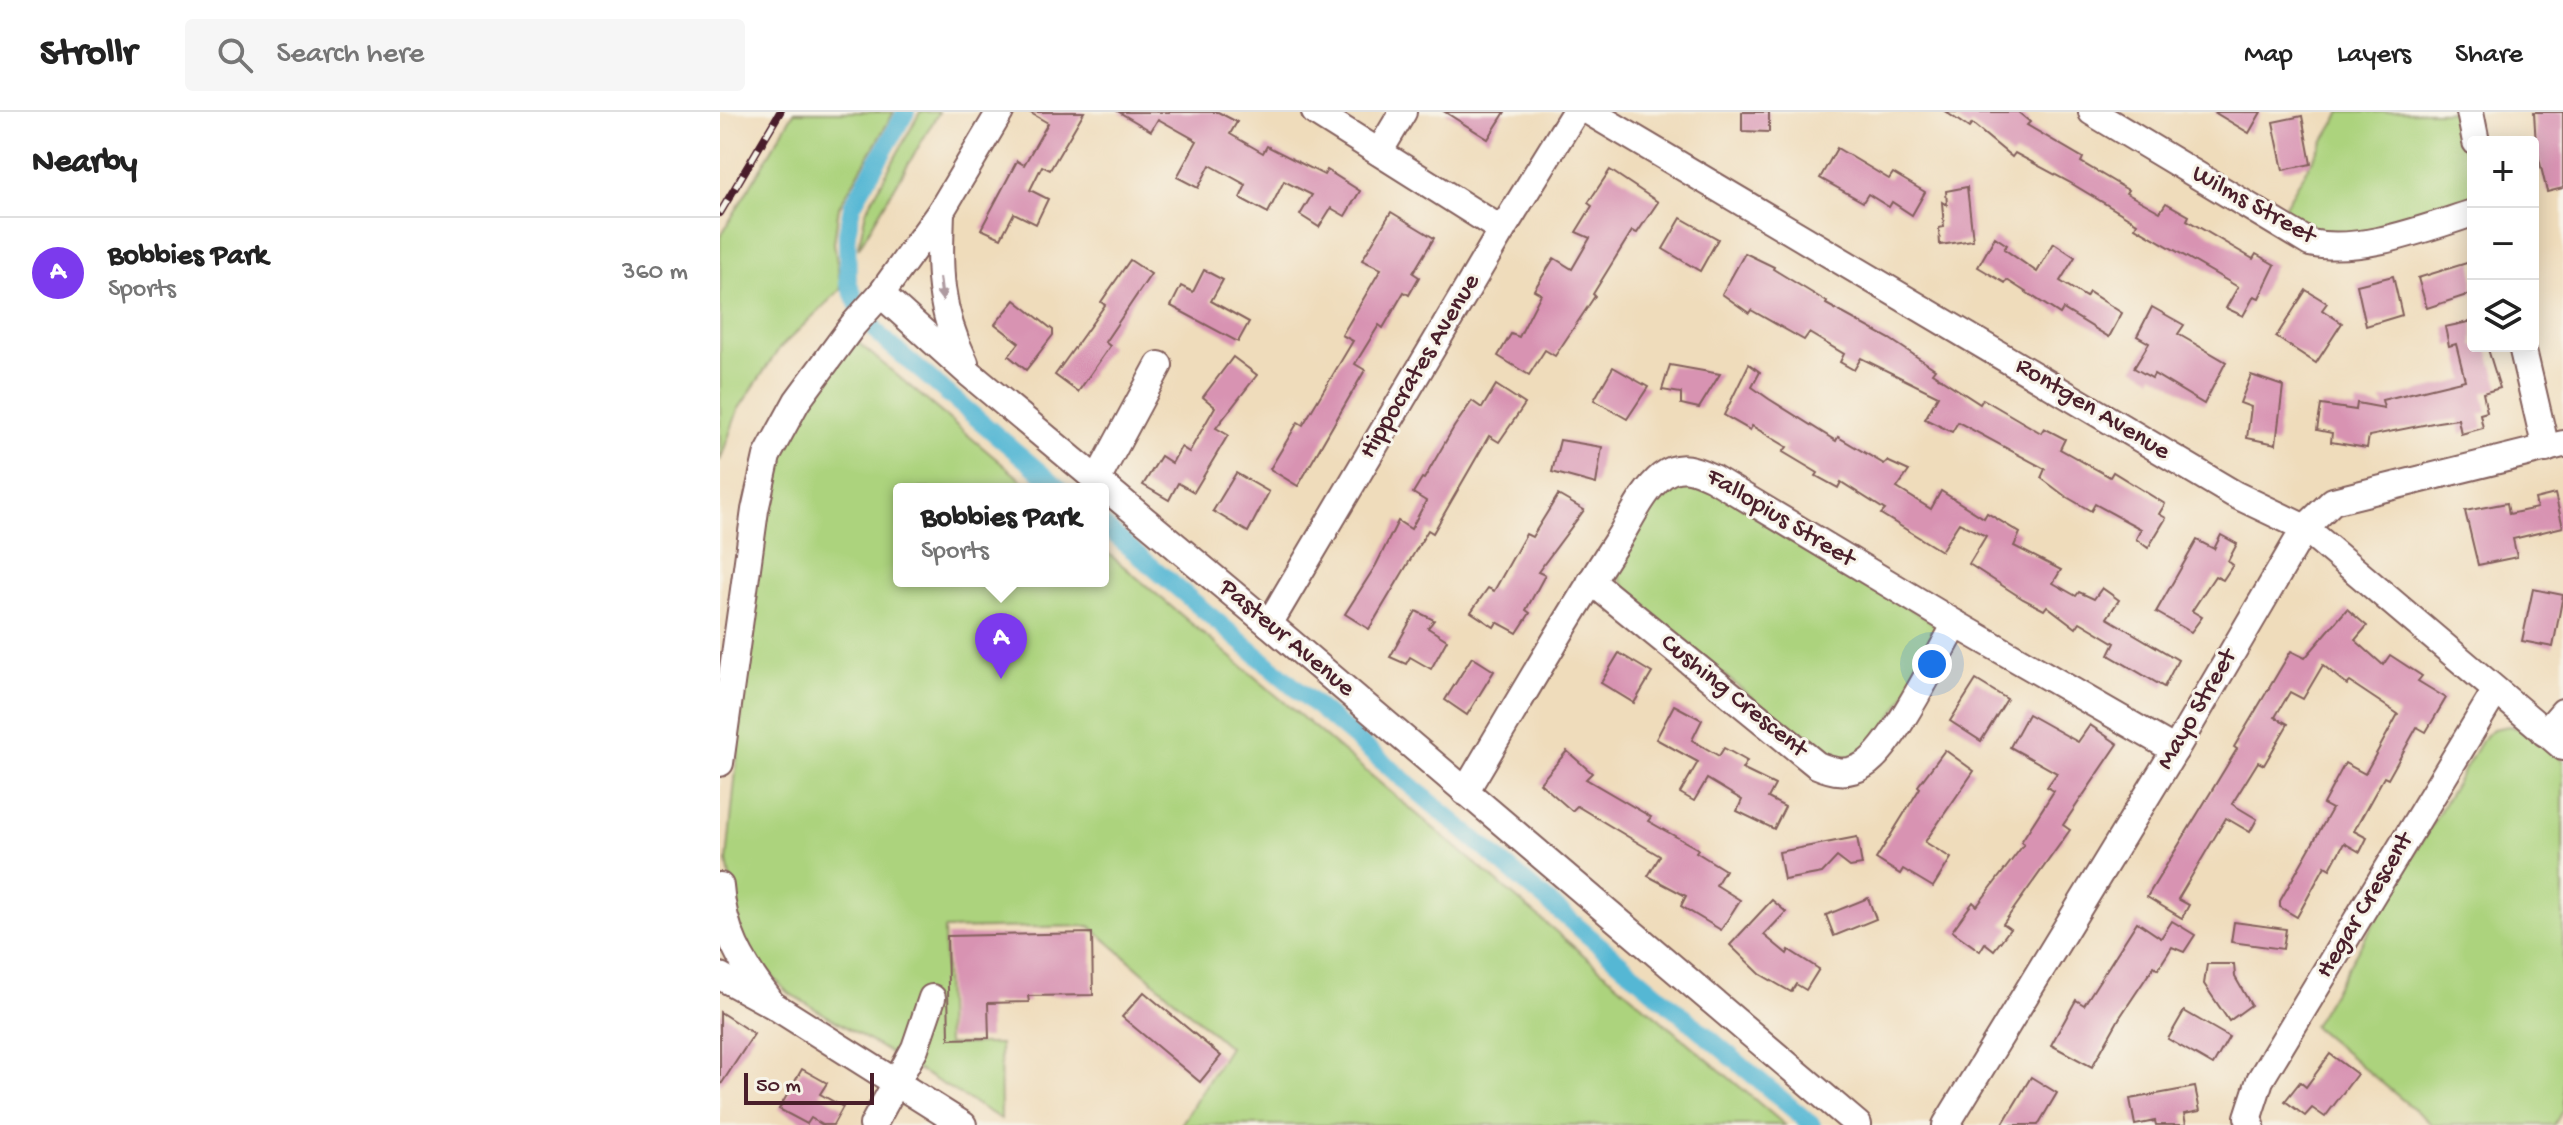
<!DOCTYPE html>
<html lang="en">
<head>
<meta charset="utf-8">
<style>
  :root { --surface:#fff; --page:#f6f6f6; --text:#222; --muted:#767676; --line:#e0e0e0; --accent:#7c3aed }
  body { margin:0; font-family:"Gochi Hand",sans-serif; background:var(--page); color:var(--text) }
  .controls { position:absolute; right:24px; top:24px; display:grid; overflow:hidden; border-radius:8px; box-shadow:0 4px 20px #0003 }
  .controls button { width:72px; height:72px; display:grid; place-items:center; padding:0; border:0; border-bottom:2px solid var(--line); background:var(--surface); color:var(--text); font:40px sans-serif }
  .scale { position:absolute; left:24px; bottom:20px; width:130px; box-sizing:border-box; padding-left:8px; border:4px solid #4a1f2b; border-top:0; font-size:22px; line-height:28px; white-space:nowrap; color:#4a1f2b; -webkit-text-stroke:6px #f7f3e8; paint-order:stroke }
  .you { position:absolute; left:1212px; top:552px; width:28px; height:28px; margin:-20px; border:6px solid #fff; border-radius:50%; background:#1a73e8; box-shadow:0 0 0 12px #1a73e833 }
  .badge { display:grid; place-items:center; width:52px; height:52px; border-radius:50%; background:var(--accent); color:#fff; font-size:26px; font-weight:700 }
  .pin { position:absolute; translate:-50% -66px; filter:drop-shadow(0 2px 4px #0008) }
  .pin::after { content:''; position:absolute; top:42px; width:28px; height:24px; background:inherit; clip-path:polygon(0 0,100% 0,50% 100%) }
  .popup { position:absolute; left:173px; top:371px; width:216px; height:104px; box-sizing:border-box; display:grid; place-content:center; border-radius:8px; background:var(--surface); filter:drop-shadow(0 2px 6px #0005); font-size:26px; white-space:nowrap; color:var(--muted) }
  .popup b { font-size:30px; color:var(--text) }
  .popup::after { content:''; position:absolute; left:50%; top:100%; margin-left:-16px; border:16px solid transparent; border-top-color:var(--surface) }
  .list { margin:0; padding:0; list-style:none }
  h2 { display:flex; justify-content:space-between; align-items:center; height:104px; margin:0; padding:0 32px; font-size:34px }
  h2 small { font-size:26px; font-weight:400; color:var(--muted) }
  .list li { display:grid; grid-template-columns:52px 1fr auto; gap:24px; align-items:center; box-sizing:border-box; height:112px; padding:0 32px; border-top:2px solid var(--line) }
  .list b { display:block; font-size:30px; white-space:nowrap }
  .list p { margin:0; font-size:26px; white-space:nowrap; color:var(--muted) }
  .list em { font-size:26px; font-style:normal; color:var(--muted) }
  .icon { flex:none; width:44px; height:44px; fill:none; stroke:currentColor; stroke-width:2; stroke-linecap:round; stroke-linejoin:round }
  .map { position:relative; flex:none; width:1843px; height:1013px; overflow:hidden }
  header { display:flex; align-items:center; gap:48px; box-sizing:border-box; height:112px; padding:0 40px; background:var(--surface); border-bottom:2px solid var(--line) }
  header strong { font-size:38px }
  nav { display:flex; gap:44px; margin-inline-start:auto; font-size:28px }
  .search { width:560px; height:72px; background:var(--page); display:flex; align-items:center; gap:20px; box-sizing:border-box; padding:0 28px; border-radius:8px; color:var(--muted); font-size:30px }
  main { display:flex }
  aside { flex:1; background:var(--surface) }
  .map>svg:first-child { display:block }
</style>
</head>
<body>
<header>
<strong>Strollr</strong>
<div class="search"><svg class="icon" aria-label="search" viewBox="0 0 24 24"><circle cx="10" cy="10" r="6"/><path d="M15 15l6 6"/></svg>Search here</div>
<nav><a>Map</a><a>Layers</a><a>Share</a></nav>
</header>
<main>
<aside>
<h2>Nearby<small></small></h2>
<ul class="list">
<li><span class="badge">A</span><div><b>Bobbies Park</b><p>Sports</p></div><em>360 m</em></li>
</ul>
</aside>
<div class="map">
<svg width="1843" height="1013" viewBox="0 0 1843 1013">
  <rect width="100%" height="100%" fill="#f7f3e8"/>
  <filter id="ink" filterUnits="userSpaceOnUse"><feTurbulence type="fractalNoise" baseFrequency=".0125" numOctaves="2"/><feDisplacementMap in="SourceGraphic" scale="16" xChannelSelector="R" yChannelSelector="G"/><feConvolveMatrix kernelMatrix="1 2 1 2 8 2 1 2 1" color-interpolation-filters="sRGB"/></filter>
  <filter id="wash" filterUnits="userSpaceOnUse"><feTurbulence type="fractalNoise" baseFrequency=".006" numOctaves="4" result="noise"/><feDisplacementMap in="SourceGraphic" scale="32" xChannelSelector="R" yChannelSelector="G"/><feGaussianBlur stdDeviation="1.8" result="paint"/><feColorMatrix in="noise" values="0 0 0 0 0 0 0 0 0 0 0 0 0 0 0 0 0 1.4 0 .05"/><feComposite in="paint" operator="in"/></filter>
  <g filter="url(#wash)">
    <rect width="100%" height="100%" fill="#efdcbb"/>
    <g fill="#acd37d" stroke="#7b7954" stroke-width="2">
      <polygon points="74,0 174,0 119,95 114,131 121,177 59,237 18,298 0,349 0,125"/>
      <polygon points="200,0 219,0 138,137 146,99"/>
      <polygon points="1621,0 1746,0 1753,32 1753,87 1742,97 1632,124 1607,125 1560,102"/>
      <polygon points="135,228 312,377 179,377 179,469 383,469 383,437 1065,1013 461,1013 509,935 370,814 224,817 227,932 280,932 281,1007 67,880 38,850 19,819 7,749 43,385 59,330"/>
      <path d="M972 363 1215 512 1216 532 1149 643 1111 651 913 488C907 479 899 469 899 459 900 434 930 393 943 371Z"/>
      <polygon points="1789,614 1808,619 1843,648 1843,998 1834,1013 1713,1013 1593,914 1761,629 1773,617"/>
    </g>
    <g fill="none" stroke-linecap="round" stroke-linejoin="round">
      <g stroke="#55b7d4" stroke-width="18">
        <polyline points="186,0 132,94 127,122 128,170 140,198 161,225 340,377"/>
        <polyline points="383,413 1092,1013"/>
      </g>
    </g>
    <g id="blocks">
      <g fill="#d893b2">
        <polygon points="309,0 364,0 330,58 322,54 310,78 328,87 316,112 294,101 281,126 261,117 297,49 304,53 328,11"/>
        <polygon points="399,0 498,0 517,10 510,22 543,41 547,34 604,63 607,58 640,79 625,104 611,96 599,115 580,103 592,83 564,69 548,101 520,86 526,73 490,53 478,76 457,65 477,29 438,7 431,19"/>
        <polygon points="725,0 785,0 768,27"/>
        <polygon points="1022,0 1049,0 1049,20 1022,19"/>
        <polygon points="1226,0 1298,0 1310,10 1307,13 1363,46 1361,50 1408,78 1406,81 1440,100 1446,91 1469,104 1467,108 1533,147 1536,142 1555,153 1539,186 1534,184 1523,204 1506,196 1518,175 1415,115 1417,111 1349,70 1295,41 1292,45 1252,12 1249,16"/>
        <polygon points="1494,0 1541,0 1529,21"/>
        <polygon points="1814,0 1843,0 1843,76 1827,80 1816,34"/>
        <polygon points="1582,4 1591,52 1563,58 1553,10"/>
        <polygon points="1117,36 1169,67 1173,61 1205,80 1192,103 1172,90 1169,95 1148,82 1143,90 1100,66"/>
        <polygon points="890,58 938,90 917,121 912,119 873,182 875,184 835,244 825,238 809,263 778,244 791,222 799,225 821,182 814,178 834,146 852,157 870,126 856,120 872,94 868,91"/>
        <polygon points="1247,75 1253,128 1220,133 1219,116 1224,115 1222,90 1227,93 1226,79"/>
        <polygon points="671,100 714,126 693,161 699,165 689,183 684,180 663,216 659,213 635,252 645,258 578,374 550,357 578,310 583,313 633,229 622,223 661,157 642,148"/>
        <polygon points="961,106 998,127 980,159 943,137"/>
        <polygon points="1275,125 1287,133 1284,137 1317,160 1334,131 1355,145 1340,169 1366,185 1369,180 1402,201 1389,225 1343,197 1340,202 1287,168 1285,171 1258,155"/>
        <polygon points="1025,141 1054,155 1053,157 1107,190 1106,192 1170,227 1215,257 1212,261 1260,292 1263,287 1321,321 1324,316 1345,327 1340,337 1390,365 1393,360 1445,392 1439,402 1446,406 1428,436 1416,427 1421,417 1375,392 1371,399 1345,384 1321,366 1325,357 1238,310 1232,320 1205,307 1218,284 1141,246 1134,258 1120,250 1124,242 1089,221 1084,228 1031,198 1029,201 1002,182"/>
        <polygon points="410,148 431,162 385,230 390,234 358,280 335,263 385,193 381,190"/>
        <polygon points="1753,149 1753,181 1707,196 1698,166"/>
        <polygon points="484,158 503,168 491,189 529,210 518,230 451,194 461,174 473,180"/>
        <polygon points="1673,164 1682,203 1646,214 1637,173"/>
        <polygon points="1586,178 1607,191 1602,198 1622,211 1596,251 1556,225"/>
        <polygon points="295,188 333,218 333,223 306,258 289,244 299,231 275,212"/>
        <polygon points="1432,195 1464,213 1458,222 1506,250 1484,292 1434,262 1432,266 1414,256 1429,231 1417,224"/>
        <polygon points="1753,209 1753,234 1767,234 1780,276 1763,281 1767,300 1760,302 1763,316 1741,322 1738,307 1718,310 1649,324 1647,336 1611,330 1612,321 1597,318 1601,293 1636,298 1637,291 1664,296 1662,288 1745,268 1736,232 1729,234 1725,215"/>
        <polygon points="513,245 537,263 496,316 508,323 474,380 458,371 449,388 423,373 441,344 452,351 461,335 469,340 495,295 483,285"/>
        <polygon points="1029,252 1040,260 1032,275 1049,287 1116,329 1118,325 1164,352 1167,349 1189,359 1177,376 1211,397 1221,379 1264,406 1267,401 1300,421 1294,434 1341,458 1333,471 1356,484 1359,480 1374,487 1382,476 1399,488 1387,506 1458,548 1444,575 1389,543 1395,531 1360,510 1356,516 1327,494 1324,498 1303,487 1249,452 1266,424 1239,411 1221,439 1161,402 1165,398 1121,370 1118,376 1096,364 1098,361 1063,340 1067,335 1032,314 1030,318 1004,303"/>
        <polygon points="950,253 1000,262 979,296 961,292 961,281 942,278"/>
        <polygon points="893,255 928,275 907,307 874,288"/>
        <polygon points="1531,263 1563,274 1556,332 1527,326 1531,295 1520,291"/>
        <polygon points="776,273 805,292 779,330 769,324 713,421 708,418 649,517 625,502 656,453 678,409 691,417 706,389 693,381 702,366 704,367 734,315 752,289 762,296"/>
        <polygon points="840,328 882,335 876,372 832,360"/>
        <polygon points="516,361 549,380 528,420 493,399"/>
        <polygon points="1835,382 1843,415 1793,427 1797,445 1758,453 1745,399 1787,391 1789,402 1817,396 1815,387"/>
        <polygon points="838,383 864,398 818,460 825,463 806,498 810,501 797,521 777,510 774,515 751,500 768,476 774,479 806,422 812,425"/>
        <polygon points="1501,423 1517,432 1508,449 1513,453 1503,468 1495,464 1472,499 1482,505 1471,520 1436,500 1477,428 1494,437"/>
        <polygon points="1813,477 1843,483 1833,535 1802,529"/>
        <polygon points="1627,497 1647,514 1635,528 1663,553 1670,543 1702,564 1698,569 1726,586 1706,620 1697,615 1668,667 1664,665 1634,719 1647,726 1640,740 1624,731 1610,757 1605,754 1577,805 1560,795 1560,789 1612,697 1603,692 1625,651 1645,662 1678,602 1630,570 1627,573 1603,553 1583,587 1570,580 1555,605 1568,612 1544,653 1538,650 1512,692 1537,707 1530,720 1506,706 1458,787 1469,793 1462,806 1427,785 1517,637 1514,635 1571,539 1585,546"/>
        <polygon points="696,499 714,508 708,516 727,528 711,557 690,545 686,552 670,545"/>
        <polygon points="899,541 932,561 914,591 881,571"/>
        <polygon points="752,545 774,559 747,603 725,588"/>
        <polygon points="1256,568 1287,587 1261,629 1230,609"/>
        <polygon points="954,593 982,608 972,628 999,644 1004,636 1027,649 1022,657 1055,673 1048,686 1065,695 1054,717 1017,699 1022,688 987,667 974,689 960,681 978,650 936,627"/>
        <polygon points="1308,602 1358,630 1370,613 1398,632 1343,713 1350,718 1283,812 1290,817 1274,838 1265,831 1260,839 1232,819 1253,790 1257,794 1304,732 1301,730 1334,679 1327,675 1337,661 1290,635"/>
        <polygon points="1225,638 1254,659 1205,730 1231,746 1213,775 1183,757 1180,762 1156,747 1200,676 1198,674"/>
        <polygon points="847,639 872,661 866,667 931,705 928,709 978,737 976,740 1005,758 996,773 1020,788 1001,818 961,794 966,784 928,764 940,744 857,694 852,699 820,671"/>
        <polygon points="1137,725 1142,753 1130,755 1117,745 1102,761 1064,768 1059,740"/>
        <polygon points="1148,786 1156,807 1114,824 1106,803"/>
        <polygon points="1052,788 1066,800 1044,823 1067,842 1069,838 1099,857 1086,878 1076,872 1071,880 1040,862 1010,833"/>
        <polygon points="1452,809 1475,823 1464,840 1452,835 1438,857 1434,854 1400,905 1372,955 1331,933 1356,888 1364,893 1417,810 1441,826"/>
        <polygon points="1514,810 1566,817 1563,837 1511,830"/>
        <polygon points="372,821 373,883 308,884 309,890 268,891 269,926 229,927 227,824"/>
        <polygon points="1487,852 1514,852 1515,865 1531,893 1509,909 1484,872"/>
        <polygon points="424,880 501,944 480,970 402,905"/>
        <polygon points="1464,899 1509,925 1493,953 1448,927"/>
        <polygon points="0,900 34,922 0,974"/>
        <polygon points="1610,942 1637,962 1605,1005 1592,996 1585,1004 1565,989 1580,970 1586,975"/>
        <polygon points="82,957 107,971 100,982 123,995 113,1013 103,1013 91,1006 87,1012 59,997"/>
        <polygon points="1311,965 1337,981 1318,1013 1282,1013"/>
        <polygon points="1475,975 1480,999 1464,1002 1466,1013 1436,1013 1435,1009 1415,1013 1410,987"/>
      </g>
    </g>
  </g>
  <g filter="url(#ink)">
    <use href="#blocks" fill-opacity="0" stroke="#84615d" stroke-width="2"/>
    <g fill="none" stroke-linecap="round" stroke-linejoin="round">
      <defs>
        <g id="minor">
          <polyline points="595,0 782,118"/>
          <polyline points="870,0 1514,382 1585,416 1843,635"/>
          <path d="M1372 0 1590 131C1640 142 1705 116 1753 101"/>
          <polyline points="1750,0 1756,30"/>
          <polyline points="659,40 683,0"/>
          <path d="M221 99C219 160 218 195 245 251"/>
          <polyline points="161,182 251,263 549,512 1138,1013"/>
          <polyline points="1802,234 1826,337"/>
          <polyline points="377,368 439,253"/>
          <path d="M871 469 1097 653C1113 660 1128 663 1144 653 1172 637 1218 543 1236 512"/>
          <polyline points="549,512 782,118 855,0"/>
          <polyline points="1825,621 1843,600"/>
          <polyline points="0,651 35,398 47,344 77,289 133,213 161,182 221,99 280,0"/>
          <path d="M745 680C795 596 844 511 897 429 910 409 923 379 942 364 960 350 976 358 993 366L1236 512 1455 638"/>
          <path d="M0 774C3 819 21 851 48 886"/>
          <polyline points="0,864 53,893 243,1013"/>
          <polyline points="153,1013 195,936 212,886"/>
          <polyline points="1226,1013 1455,638 1585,416 1613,389 1843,332"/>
          <polyline points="1531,1013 1528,1005 1540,968 1775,580"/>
        </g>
      </defs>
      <use href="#minor" stroke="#84615d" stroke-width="30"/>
      <use href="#minor" stroke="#fff" stroke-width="26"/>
      <defs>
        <polyline id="rail" points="0,101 60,0"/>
      </defs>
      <use href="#rail" stroke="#4a1f2b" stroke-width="8"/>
      <use href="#rail" stroke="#f7f3e8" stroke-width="5" stroke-dasharray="15" stroke-linecap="butt"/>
    </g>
    <defs><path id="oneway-solid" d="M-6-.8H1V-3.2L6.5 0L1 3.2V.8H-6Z" transform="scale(2)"/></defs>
    <use fill="#ae9aa0" href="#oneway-solid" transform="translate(221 177) rotate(83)"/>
  </g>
  <g text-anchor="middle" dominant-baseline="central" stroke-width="6" stroke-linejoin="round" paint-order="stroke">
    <g font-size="26" fill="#4a1f2b" stroke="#f7f3e8">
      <text transform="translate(1533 94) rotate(29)">Wilms Street</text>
      <text transform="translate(701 255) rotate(-59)">Hippocrates Avenue</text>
      <text transform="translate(1372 298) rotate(31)">Rontgen Avenue</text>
      <text transform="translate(1060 407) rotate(31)">Fallopius Street</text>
      <text transform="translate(566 527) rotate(40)">Pasteur Avenue</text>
      <text transform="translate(1013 585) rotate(39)">Cushing Crescent</text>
      <text transform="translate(1478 598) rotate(-60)">Mayo Street</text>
      <text transform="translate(1646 794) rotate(-59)">Hegar Crescent</text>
    </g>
  </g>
</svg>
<div class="controls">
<button>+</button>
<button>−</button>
<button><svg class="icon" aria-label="layers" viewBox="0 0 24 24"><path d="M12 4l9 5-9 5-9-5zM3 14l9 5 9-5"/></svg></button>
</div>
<div class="scale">50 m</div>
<div class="you"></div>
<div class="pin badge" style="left:281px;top:567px">A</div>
<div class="popup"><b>Bobbies Park</b>Sports</div>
</div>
</main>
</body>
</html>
